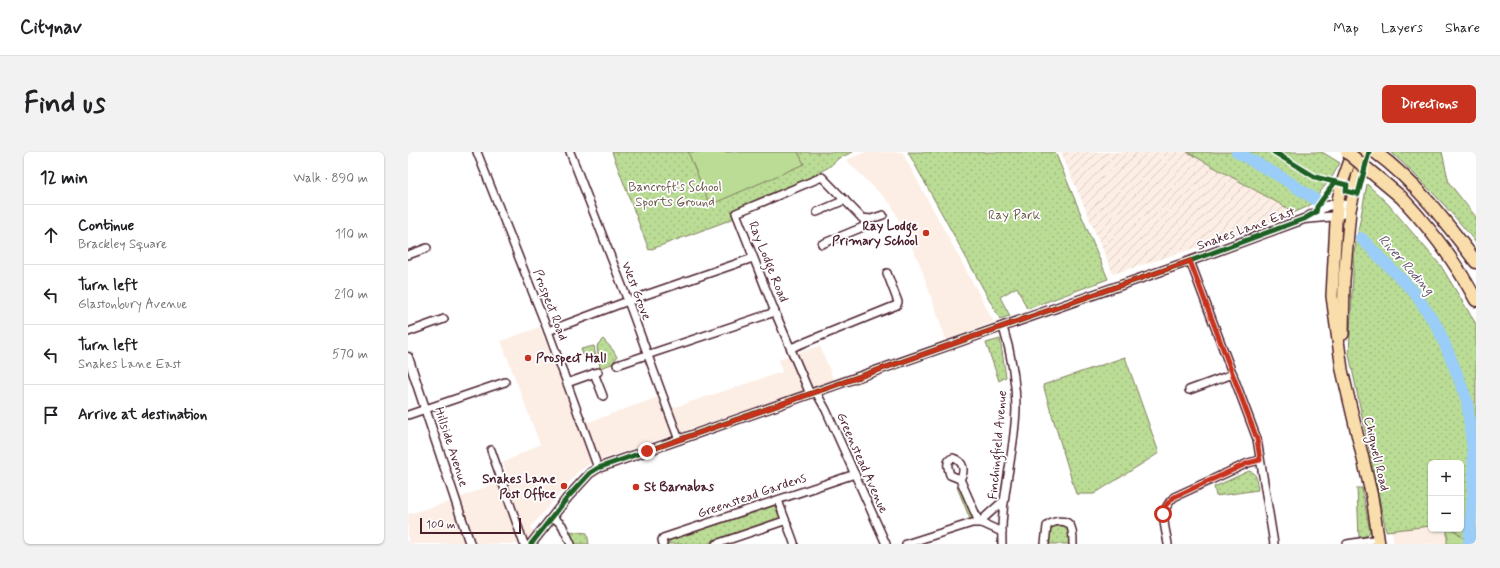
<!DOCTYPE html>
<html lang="en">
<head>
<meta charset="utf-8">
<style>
  :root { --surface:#fff; --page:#f2f2f2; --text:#202124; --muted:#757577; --line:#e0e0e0; --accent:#c8321e }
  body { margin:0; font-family:Mynerve,sans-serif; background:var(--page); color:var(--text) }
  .controls { position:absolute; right:12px; bottom:12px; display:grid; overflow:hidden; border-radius:6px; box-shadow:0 1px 3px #0004 }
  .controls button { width:36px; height:36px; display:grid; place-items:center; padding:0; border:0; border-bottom:1px solid var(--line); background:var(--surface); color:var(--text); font:20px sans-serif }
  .scale { position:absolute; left:12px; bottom:10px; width:101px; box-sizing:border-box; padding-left:4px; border:2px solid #4a1f2b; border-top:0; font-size:11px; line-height:14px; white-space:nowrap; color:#4a1f2b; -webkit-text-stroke:3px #fff; paint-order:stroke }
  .stop { position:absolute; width:12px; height:12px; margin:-9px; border:3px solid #c8321e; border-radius:50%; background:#fff }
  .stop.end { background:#c8321e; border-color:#fff; box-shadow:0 1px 4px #0008 }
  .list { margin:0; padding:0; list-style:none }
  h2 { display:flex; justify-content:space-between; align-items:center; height:52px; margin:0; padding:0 16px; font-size:17px }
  h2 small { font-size:13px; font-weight:400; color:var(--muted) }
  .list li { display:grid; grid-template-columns:26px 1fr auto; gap:12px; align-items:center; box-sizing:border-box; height:60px; padding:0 16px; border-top:1px solid var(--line) }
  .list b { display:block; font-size:15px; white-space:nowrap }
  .list p { margin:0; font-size:13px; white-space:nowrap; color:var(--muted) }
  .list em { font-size:13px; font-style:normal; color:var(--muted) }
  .icon { flex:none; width:22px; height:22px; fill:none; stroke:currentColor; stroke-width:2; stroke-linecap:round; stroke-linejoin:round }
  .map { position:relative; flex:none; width:1068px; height:392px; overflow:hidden; border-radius:6px }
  header { display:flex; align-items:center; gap:24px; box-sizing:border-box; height:56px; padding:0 20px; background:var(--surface); border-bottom:1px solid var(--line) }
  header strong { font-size:19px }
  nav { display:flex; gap:22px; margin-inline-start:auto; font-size:14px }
  .intro { display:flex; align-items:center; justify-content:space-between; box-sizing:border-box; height:96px; padding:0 24px }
  h1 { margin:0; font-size:28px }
  .button { padding:10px 18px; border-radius:6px; background:var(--accent); color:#fff; font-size:14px; font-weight:700 }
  main { display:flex; gap:24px; padding:0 24px }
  aside { flex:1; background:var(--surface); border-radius:6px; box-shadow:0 1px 3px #0004 }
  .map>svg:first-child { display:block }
</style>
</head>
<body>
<header>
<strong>Citynav</strong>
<nav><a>Map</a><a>Layers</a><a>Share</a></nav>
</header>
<div class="intro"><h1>Find us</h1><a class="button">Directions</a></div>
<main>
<aside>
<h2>12 min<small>Walk · 890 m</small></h2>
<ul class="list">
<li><svg class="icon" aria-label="ahead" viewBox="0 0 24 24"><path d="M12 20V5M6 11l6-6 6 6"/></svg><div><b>Continue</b><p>Brackley Square</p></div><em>110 m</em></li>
<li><svg class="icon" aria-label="left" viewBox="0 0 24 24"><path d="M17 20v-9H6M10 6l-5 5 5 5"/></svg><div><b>Turn left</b><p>Glastonbury Avenue</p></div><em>210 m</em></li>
<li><svg class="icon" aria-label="left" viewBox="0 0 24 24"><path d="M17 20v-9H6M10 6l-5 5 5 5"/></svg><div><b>Turn left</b><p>Snakes Lane East</p></div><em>570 m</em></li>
<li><svg class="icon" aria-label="arrive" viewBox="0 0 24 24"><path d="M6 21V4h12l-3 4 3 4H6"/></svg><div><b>Arrive at destination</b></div></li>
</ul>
</aside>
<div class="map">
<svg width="1068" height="392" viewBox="0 0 1068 392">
  <defs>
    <pattern id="industrial-furrows" width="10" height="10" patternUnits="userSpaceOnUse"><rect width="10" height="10" fill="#fceee4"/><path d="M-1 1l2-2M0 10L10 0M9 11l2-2" fill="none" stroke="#daccc4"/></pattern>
    <pattern id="grass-dots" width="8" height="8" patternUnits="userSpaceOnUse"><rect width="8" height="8" fill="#badc95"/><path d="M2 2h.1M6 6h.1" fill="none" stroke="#a1bc81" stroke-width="1.8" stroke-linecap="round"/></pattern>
    <pattern id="forest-firs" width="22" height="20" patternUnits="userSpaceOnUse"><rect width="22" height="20" fill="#badc95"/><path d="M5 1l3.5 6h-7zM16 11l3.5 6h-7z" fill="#a1bc81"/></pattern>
  </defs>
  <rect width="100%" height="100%" fill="#fff"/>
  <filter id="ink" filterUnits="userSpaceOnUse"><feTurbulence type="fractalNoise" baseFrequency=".025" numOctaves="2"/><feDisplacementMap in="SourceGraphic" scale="8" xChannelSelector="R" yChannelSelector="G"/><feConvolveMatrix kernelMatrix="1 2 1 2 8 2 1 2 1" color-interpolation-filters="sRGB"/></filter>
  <g filter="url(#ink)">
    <g fill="#fceee4">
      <polygon points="457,0 494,0 586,170 538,188 511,110 483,52 438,8"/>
      <polygon points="132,175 170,274 250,245 255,259 374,220 371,207 412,194 426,228 183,311 170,320 123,375 128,392 0,392 0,362 41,350 100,326 95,311 132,292 93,189"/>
      <polygon points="1023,374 1023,377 1039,377 1039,392 986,392 983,378"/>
    </g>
    <polygon fill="url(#industrial-furrows)" points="653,0 779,0 879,56 876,64 855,74 851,73 846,74 845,78 705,122"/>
    <g fill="url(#grass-dots)" stroke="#827e60">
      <polygon points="204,0 445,0 431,6 421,15 322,68 241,98"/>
      <polygon points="500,0 647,0 700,127 619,157 609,135 592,145 602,164 592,167"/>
      <polygon points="779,0 914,0 932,11 924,25 901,54 883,62 879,56"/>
      <path d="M983 0H1034L1041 31 1068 65V91C1043 58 1013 28 983 0Z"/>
      <polygon points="959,32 980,52 1033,114 1068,172 1068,376 1061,391 1045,377 1053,377 1053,311 1023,311 1023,374 978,379 941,202 946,101"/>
      <polygon points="195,187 205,198 209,205 204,212 192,216 189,195 190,192"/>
      <polygon points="592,187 598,225 591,229 578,191"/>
      <polygon points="186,194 188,206 182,204 176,205 173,197"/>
      <polygon points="717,205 751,301 686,342 668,342 635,233"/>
      <polygon points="841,319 846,321 848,325 850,338 808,344 806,335"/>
      <polygon points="552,331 565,360 564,367 562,367 549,335"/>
      <polygon points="949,336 954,336 962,380 958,384 951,385"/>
      <polygon points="369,351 374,368 299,392 260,392 260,391 265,385"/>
      <polygon points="656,373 661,380 662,392 640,392 642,375"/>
      <polygon points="161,379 179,381 181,392 167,392"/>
    </g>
    <polygon fill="url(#forest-firs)" stroke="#827e60" points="1068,376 1068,392 1039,392 1039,377 1045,377 1061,391"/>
    <polygon fill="#badc95" stroke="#827e60" points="280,0 390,0 396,12 302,53"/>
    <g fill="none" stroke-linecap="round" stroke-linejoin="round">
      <g stroke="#9acdf7" stroke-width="12">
        <polyline points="829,0 873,25 908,48"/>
        <polyline points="953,86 1006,140 1030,176 1046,214 1059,249 1065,300 1066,326 1061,392"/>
      </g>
      <defs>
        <g id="minor">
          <polyline points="69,0 140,179 190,316"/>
          <polyline points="162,0 220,149 271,288"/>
          <polyline points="409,60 437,48"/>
          <polyline points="454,66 463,67 475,63"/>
          <polyline points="0,103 19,96"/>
          <polyline points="782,109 849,287 866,392"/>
          <polyline points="140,179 220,149 345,106"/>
          <polyline points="0,180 36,167"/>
          <polyline points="383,196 489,153 490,150 479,121"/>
          <polyline points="209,213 367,160"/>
          <polyline points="186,221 195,244"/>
          <polyline points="159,231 190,220"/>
          <polyline points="781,238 825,222"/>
          <polyline points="408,240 418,258 478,392"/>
          <polyline points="402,242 367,160 328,61 414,25 456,68 457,71 455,75 414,92"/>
          <polyline points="0,263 97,230"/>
          <polyline points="83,298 116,392"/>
          <path d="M545 306C555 309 558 318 552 327L542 323C540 316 537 308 545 306Z"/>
          <polyline points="552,327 571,370"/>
          <path d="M370 348C375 363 381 376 386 391"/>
          <polyline points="145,365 154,373 163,392"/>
          <polyline points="574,371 594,380"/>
          <polyline points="255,392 254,388 255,386 447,322"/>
          <polyline points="308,392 376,369"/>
          <polyline points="498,392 564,371 574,371 576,366 594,350 596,350"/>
          <path d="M594 392C592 346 607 301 608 256 608 228 603 201 595 175"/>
          <path d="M637 392 639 374C645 369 659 366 663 375 665 380 665 387 665 392"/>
          <path d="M760 392C757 372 750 361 766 345L840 311 852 308"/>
          <polyline points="939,392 971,387"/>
        </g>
        <g id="tertiary">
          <polyline points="0,205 62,392"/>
          <polyline points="123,392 160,345 182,321 190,316 782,109 896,67 919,54 929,52 937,53 942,58 929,64 896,67"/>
        </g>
        <g id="primary">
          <polyline points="945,0 934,31 929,52 924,144 934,218 964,345 971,392"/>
          <polyline points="935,182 936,128 942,58 955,0"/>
        </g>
        <g id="motorway">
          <path d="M967 0C1008 30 1038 70 1068 110"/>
          <path d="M993 45C1022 76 1048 110 1068 148"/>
        </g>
      </defs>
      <use href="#minor" stroke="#4a1f2b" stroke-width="10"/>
      <use href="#tertiary" stroke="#4a1f2b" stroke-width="11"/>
      <use href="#primary" stroke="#4a1f2b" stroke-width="14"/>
      <use href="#motorway" stroke="#4a1f2b" stroke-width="15"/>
      <use href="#minor" stroke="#fff" stroke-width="7"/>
      <use href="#tertiary" stroke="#fff" stroke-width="8"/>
      <use href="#primary" stroke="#f9deab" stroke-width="11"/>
      <use href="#motorway" stroke="#f9deab" stroke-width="12"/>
      <defs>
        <polyline id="motorway-bridge" points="939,0 993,45"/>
      </defs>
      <use href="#motorway-bridge" stroke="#4a1f2b" stroke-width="15" stroke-linecap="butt"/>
      <use href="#motorway-bridge" stroke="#f9deab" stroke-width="12"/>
      <defs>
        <g id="cycleway">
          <polyline points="866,0 907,25 939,33 938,39 950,42 961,0"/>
          <polyline points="123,392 160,345 182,321 190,316 782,109 896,67 908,60 909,55 927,30"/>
        </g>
      </defs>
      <use href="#cycleway" stroke="#fff" stroke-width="8"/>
      <use href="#cycleway" stroke="#1b5e20" stroke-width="5"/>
    </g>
  </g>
  <g fill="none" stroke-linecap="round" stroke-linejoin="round" filter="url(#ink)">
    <polyline stroke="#c8321e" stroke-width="5" points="239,299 782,109 849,287 852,308 840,311 766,345 758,353 755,362"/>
  </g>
  <g fill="#c8321e" stroke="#fff" stroke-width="1.5">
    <circle cx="518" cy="81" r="4"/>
    <circle cx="120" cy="206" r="4"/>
    <circle cx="156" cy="334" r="4"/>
    <circle cx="228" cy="335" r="4"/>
  </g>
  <g text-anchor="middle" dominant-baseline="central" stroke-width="3.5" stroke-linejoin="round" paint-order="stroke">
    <g font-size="13" fill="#6c584b" stroke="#fff">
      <text x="267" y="35">Bancroft's School<tspan x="267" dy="15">Sports Ground</tspan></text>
      <text x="606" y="63">Ray Park</text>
    </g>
    <g font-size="13" font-weight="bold" fill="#4a1f2b" stroke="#fff" text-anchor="end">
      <text x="510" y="74">Ray Lodge<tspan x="510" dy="15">Primary School</tspan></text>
      <text x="128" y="206" text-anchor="start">Prospect Hall</text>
      <text x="148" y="327">Snakes Lane<tspan x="148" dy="15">Post Office</tspan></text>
      <text x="236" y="335" text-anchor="start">St Barnabas</text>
    </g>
    <g font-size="13" fill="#4a1f2b" stroke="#fff">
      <text transform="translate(838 77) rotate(-20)">Snakes Lane East</text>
      <text transform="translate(360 110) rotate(68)">Ray Lodge Road</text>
      <text transform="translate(228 139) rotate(69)">West Grove</text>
      <text transform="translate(142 153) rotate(69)">Prospect Road</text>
      <text transform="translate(590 293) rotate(-85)">Finchingfield Avenue</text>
      <text transform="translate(43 295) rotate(72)">Hillside Avenue</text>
      <text transform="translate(968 302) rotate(77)">Chigwell Road</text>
      <text transform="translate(454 311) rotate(66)">Greenstead Avenue</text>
      <text transform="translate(344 344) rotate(-19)">Greenstead Gardens</text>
    </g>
    <g font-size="14" font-style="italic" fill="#625368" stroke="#fff">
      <text transform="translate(998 113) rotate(48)">River Roding</text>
    </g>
  </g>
</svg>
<div class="controls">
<button>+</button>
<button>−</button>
</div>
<div class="scale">100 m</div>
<div class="stop" style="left:755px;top:362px"></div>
<div class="stop end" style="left:239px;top:299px"></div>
</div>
</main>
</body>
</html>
